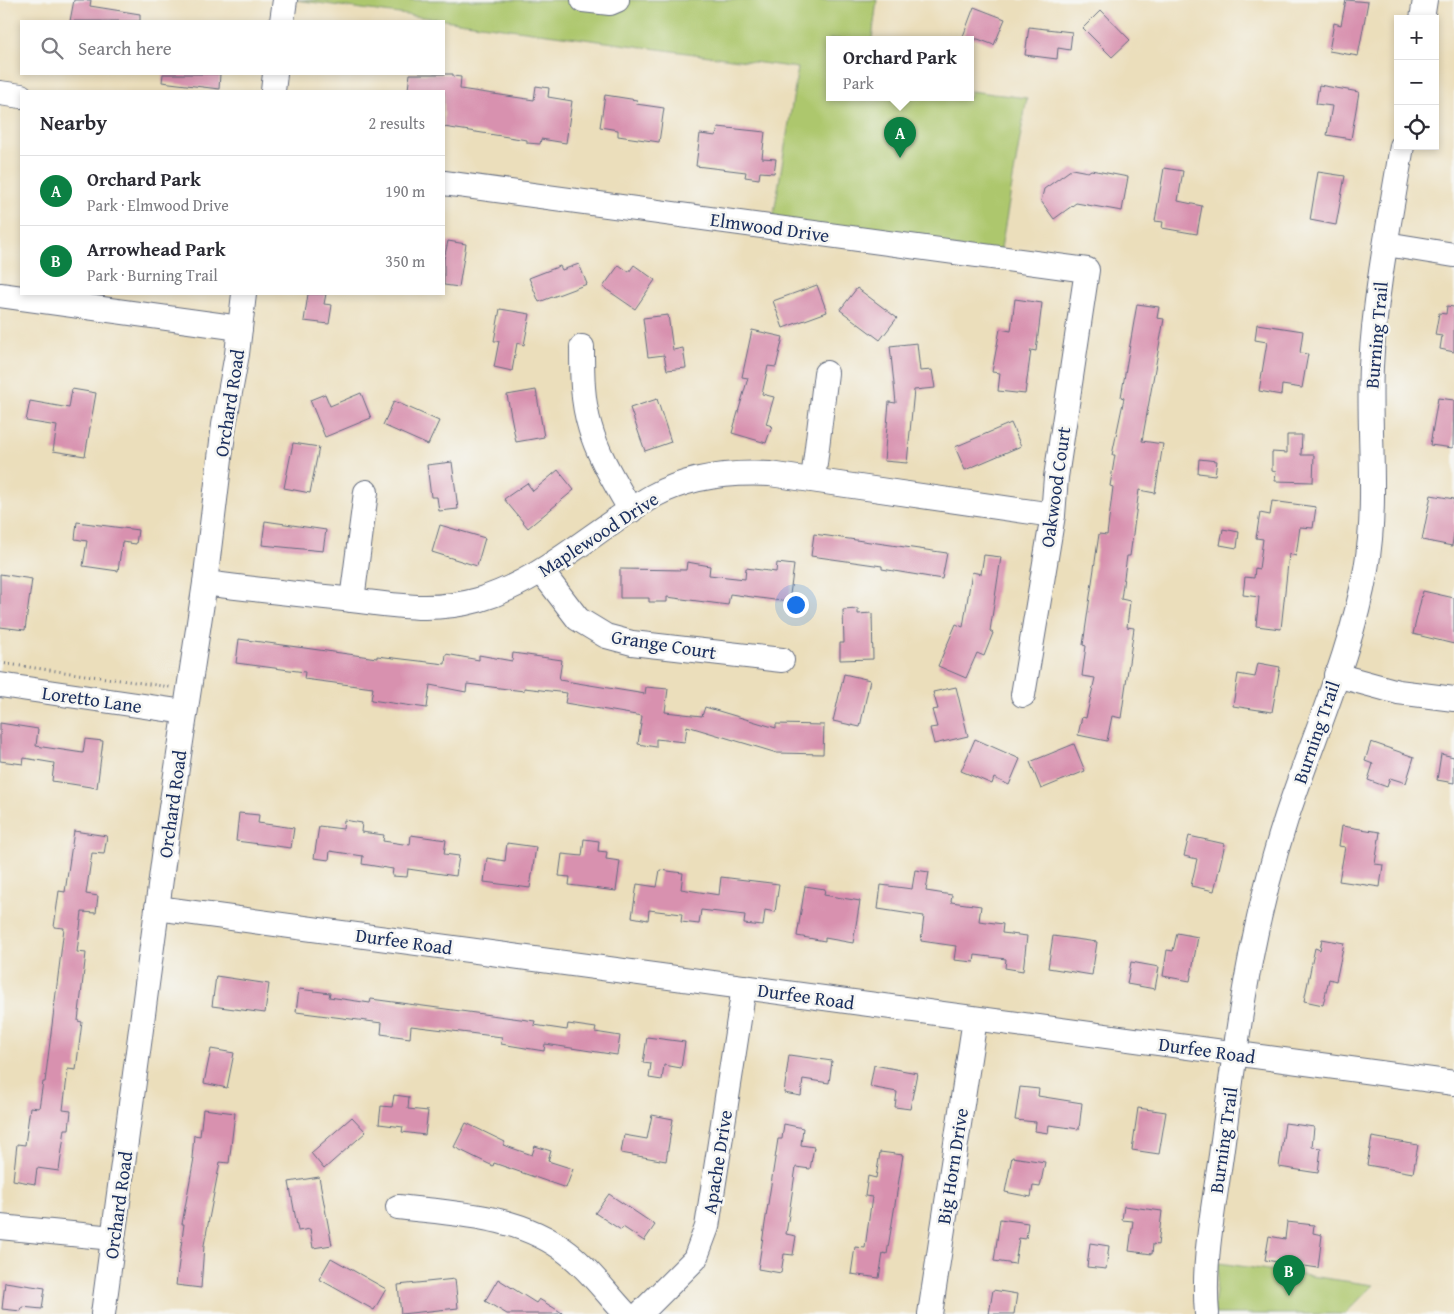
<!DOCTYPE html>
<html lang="en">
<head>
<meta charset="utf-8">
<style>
  :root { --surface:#fff; --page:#f7f7f7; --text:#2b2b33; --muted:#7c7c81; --line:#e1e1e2; --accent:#0b8043 }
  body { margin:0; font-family:"Gentium Book Plus",serif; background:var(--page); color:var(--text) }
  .controls { position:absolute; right:15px; top:15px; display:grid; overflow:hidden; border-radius:0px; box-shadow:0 2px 8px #0003 }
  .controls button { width:45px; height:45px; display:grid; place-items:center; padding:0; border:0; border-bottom:1px solid var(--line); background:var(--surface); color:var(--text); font:25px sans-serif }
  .you { position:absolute; left:795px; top:604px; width:18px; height:18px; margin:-12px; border:4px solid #fff; border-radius:50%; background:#1a73e8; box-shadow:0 0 0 8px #1a73e833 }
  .badge { display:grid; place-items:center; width:32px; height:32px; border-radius:50%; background:var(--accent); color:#fff; font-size:16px; font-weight:700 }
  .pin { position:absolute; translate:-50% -41px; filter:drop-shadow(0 1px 2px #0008) }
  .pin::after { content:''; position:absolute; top:26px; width:18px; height:15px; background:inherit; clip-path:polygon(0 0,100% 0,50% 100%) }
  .popup { position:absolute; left:826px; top:36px; width:148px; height:65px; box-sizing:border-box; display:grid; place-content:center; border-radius:0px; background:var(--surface); filter:drop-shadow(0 1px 4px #0005); font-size:16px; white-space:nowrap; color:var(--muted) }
  .popup b { font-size:19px; color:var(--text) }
  .popup::after { content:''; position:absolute; left:50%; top:100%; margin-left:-10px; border:10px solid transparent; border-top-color:var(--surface) }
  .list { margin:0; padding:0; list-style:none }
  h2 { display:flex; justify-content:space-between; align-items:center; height:65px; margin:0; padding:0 20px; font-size:21px }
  h2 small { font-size:16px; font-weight:400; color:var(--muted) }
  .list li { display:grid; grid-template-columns:32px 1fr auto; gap:15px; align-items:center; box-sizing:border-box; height:70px; padding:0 20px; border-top:1px solid var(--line) }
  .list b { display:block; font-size:19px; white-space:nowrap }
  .list p { margin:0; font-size:16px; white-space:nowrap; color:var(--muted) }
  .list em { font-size:16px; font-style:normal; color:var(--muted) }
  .icon { flex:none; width:28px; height:28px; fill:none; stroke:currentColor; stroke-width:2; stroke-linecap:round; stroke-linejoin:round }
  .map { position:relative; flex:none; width:1454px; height:1314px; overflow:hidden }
  .search { position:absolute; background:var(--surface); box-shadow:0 2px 8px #0003; left:20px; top:20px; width:425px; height:55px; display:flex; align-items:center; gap:12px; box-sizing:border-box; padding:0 18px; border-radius:0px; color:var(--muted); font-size:19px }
  .panel { position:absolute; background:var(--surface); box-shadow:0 2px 8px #0003; left:20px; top:90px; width:425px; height:205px; border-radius:0px }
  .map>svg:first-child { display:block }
</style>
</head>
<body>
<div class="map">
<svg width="1454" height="1314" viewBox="0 0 1454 1314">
  <rect width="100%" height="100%" fill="#f6f6f2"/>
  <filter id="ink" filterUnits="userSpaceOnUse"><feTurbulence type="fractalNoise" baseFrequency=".02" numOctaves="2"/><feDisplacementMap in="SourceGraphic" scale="10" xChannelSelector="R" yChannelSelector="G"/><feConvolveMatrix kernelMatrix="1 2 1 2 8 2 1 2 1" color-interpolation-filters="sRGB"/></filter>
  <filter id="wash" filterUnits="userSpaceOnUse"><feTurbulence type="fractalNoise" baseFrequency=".0096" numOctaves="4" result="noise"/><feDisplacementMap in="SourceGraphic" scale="20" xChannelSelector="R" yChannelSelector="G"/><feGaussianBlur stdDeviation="1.12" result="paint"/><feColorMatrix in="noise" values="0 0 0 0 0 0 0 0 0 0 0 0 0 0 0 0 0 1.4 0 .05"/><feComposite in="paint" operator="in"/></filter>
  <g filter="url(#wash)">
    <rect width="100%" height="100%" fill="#ebdebb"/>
    <g fill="#adc76d" stroke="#647b66">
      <polygon points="296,0 877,0 872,39 830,39 830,97 970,97 970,91 1027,98 1000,254 773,219 798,68"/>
      <polygon points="1219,1263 1373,1285 1345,1314 1215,1314 1214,1307"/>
    </g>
    <g id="blocks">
      <g fill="#d891af">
        <polygon points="74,0 91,0 90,6 140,14 140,21 70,21"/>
        <polygon points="1346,0 1368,2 1358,56 1329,51 1334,23 1341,25"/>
        <polygon points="974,7 1005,19 994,45 978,39 962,39"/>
        <polygon points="1101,10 1130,40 1112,57 1083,28"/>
        <polygon points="1029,27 1072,32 1070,50 1058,48 1057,59 1025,55"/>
        <polygon points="163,74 220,74 219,89 162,82"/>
        <polygon points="410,74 453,74 453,76 461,77 460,89 534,100 536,86 549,88 548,97 572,101 566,143 541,139 540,144 527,143 527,140 444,127 444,91 415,91 408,89"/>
        <polygon points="1319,85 1359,92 1351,139 1327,135 1332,106 1316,104"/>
        <polygon points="605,95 637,100 636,104 664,108 659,142 618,136 618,130 600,127"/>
        <polygon points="718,127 765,132 762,158 776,159 774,173 760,172 759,179 745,177 746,172 696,166 700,134 716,136"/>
        <polygon points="1164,168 1183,171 1178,201 1202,206 1197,234 1162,228 1163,222 1155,221"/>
        <polygon points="1072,169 1088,172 1091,170 1128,177 1122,211 1076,203 1054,219 1041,201 1044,189"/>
        <polygon points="1318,172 1345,176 1336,225 1310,220"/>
        <polygon points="448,241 466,244 459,287 444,285 444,259"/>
        <polygon points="579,264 587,284 539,302 529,278 560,266 562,270"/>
        <polygon points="619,265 629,272 634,265 655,280 635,309 603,287"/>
        <polygon points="817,285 827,312 783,328 773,301"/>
        <polygon points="857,288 897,318 880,340 840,310"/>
        <polygon points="308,294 326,294 324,304 332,305 329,324 304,321"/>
        <polygon points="1015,299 1042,303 1036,351 1031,350 1025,394 998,391 1000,373 992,372 1000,329 1011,331"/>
        <polygon points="1137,304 1159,307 1157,318 1164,319 1142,441 1163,444 1155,493 1139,490 1130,556 1127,556 1121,599 1130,601 1127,627 1134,628 1121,718 1112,716 1107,741 1078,735 1082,717 1086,718 1095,678 1082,676 1086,646 1083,645 1099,534 1107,535 1113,487 1110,486 1115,455 1112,455 1124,398 1121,397"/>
        <polygon points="1447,306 1454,307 1454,352 1440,349 1442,336 1435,335 1439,313 1446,314"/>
        <polygon points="500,309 530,314 524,345 517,343 512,371 494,367 499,341 494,341"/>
        <polygon points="668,315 673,350 683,348 686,368 667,370 664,355 648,357 643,318"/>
        <polygon points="1257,324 1303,331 1300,353 1308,354 1302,388 1282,385 1281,395 1259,391 1267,342 1255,340"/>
        <polygon points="752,330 783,337 776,367 768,366 762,394 774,397 766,424 772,426 766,443 732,433 748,378 742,377"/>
        <polygon points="917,343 920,371 932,370 935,388 914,390 907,463 884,461 889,402 896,403 890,346"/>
        <polygon points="72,389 96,393 85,456 53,451 57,426 26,421 30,401 69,408"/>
        <polygon points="536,390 544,437 516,442 507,395"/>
        <polygon points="361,393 371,418 325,437 310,400 325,394 330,406"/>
        <polygon points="1438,398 1454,400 1453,448 1430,445"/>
        <polygon points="657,399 671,442 645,451 630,408"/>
        <polygon points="394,401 439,421 428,445 383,425"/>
        <polygon points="1011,423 1021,446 965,470 955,447"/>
        <polygon points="1287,435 1302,435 1301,455 1314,455 1313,482 1275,481 1276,472 1272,471 1272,452 1287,453"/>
        <polygon points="293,443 319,447 310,493 284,488"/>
        <polygon points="1199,459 1217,461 1215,475 1198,473"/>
        <polygon points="452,462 458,509 439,511 437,497 431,497 427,465"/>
        <polygon points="558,470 574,490 528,528 504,499 527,483 533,491"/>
        <polygon points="1431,495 1454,499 1454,533 1452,546 1422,540"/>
        <polygon points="1272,501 1316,507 1313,528 1300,527 1296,556 1289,554 1281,629 1256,626 1259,597 1243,595 1245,577 1254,578 1255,568 1259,569 1263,539 1256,538 1260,513 1270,515"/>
        <polygon points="265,521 326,530 323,551 262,545"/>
        <polygon points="77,522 138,530 136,544 122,542 118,571 83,566 87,541 75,539"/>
        <polygon points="440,525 485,538 477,566 432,552"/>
        <polygon points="1223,529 1239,532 1237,548 1220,545"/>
        <polygon points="814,534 947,553 942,579 882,569 882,566 811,556"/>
        <polygon points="984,555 1001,557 990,631 993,633 984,656 977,653 966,678 938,666 956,624 963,627 972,572 981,574"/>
        <polygon points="687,562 710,566 709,575 745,579 746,568 776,572 777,563 794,565 789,602 730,594 728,605 667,597 667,602 649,602 649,598 620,598 620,569 686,570"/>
        <polygon points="0,574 32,579 25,630 0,627"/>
        <polygon points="1423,591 1454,598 1454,644 1413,634"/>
        <polygon points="858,609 858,614 872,613 873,659 840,660 840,643 844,643 843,610"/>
        <polygon points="239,639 377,658 377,656 445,664 446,654 479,660 479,655 512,661 513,653 562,660 559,680 645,694 646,687 668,689 665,712 702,716 705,707 776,728 776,724 824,725 823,754 777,753 687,726 685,742 656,739 656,747 638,744 642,716 565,703 567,693 524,688 524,691 467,684 466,692 430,685 427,708 371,700 373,688 304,679 305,672 236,663"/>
        <polygon points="1258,663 1280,667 1272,712 1233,706 1238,674 1255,677"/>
        <polygon points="844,674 870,680 860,727 833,721"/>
        <polygon points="956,687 968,736 934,744 930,728 937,727 932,710 938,709 933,692"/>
        <polygon points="0,723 38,729 36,746 83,753 85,739 103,741 97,788 52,781 54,763 24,758 23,764 0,761"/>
        <polygon points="975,739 1020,759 1009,785 994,778 992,784 961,771"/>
        <polygon points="1371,742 1414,757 1406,783 1390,778 1387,787 1368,780 1373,764 1365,761"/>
        <polygon points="1074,744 1085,771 1041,789 1030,762"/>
        <polygon points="1441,754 1454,757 1454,783 1437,780"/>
        <polygon points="239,813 259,815 258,823 294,828 291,848 236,841"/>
        <polygon points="344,820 362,823 361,832 384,835 383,841 410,845 411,835 446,840 444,854 459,856 456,876 408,869 407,877 392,876 393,869 362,864 363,856 330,851 329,860 314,858 319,826 343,829"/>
        <polygon points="1342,826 1380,832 1375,864 1383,865 1380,887 1339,881 1345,847 1339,846"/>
        <polygon points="74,831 107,836 104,854 92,853 86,894 98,896 96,913 82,912 77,952 86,953 78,1021 82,1022 76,1070 68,1069 63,1110 71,1111 69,1129 65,1129 59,1171 37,1168 35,1184 13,1180 17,1144 25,1145 30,1107 39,1108 43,1082 45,1082 64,928 54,927 59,891 65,892"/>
        <polygon points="1189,836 1225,844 1214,891 1191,886 1197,859 1184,856"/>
        <polygon points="584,839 599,841 598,851 607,852 606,859 620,861 616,891 569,885 570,877 559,876 562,854 582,856"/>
        <polygon points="507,843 536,847 530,888 484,882 487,858 505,861"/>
        <polygon points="660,870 683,873 681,889 719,895 721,877 779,884 775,912 765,910 763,926 744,924 745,915 701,910 699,924 681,922 682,914 649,910 648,920 632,917 637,884 657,887"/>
        <polygon points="915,870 929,872 926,891 952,895 951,902 981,906 979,921 1003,924 1002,933 1027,936 1023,971 1005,968 1006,959 975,955 974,962 954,960 956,946 921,941 924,916 878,909 881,885 912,889"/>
        <polygon points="805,886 825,889 824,895 860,901 853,943 825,938 825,941 797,936"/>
        <polygon points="1177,933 1198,937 1190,981 1163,976 1167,950 1173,951"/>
        <polygon points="1053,936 1097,942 1092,975 1048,968"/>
        <polygon points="1322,939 1344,943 1336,981 1329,979 1323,1005 1304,1001 1315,948 1320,950"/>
        <polygon points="1131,962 1159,967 1155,989 1127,984"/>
        <polygon points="216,976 269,984 265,1013 212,1006"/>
        <polygon points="299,989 330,993 329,997 370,1003 371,999 535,1021 534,1025 567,1030 568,1024 596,1028 595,1032 620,1036 617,1055 545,1044 544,1051 501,1044 502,1037 411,1026 410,1038 381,1034 382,1023 296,1012"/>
        <polygon points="647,1037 685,1042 681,1068 664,1065 662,1080 649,1078 651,1064 643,1063"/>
        <polygon points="211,1049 234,1053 227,1088 204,1083"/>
        <polygon points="789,1055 832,1061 829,1083 803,1079 801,1096 784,1093"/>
        <polygon points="874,1065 917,1073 910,1109 895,1107 897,1092 870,1087"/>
        <polygon points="1020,1087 1039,1089 1038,1096 1082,1103 1079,1129 1049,1125 1048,1133 1035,1131 1036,1122 1015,1120"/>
        <polygon points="394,1095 409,1097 408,1109 428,1111 425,1135 402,1132 403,1127 379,1124 381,1106 392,1107"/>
        <polygon points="1138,1108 1166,1112 1159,1154 1132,1150"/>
        <polygon points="203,1109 235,1113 229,1163 220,1162 204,1245 201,1288 176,1285 184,1224 182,1224 194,1158 192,1158 194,1135 200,1136"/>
        <polygon points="652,1115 673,1119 666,1161 621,1153 624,1135 647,1139"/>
        <polygon points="352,1117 366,1132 324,1169 311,1153"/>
        <polygon points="466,1123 505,1142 503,1145 532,1155 535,1146 551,1151 548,1161 573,1169 566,1188 494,1163 493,1166 454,1147"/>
        <polygon points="1285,1123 1314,1127 1312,1147 1321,1148 1318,1173 1279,1167"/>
        <polygon points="784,1124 803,1128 801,1145 814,1147 810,1169 796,1167 786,1234 796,1236 793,1255 784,1254 781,1273 758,1269 778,1139 782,1139"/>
        <polygon points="1372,1137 1418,1145 1413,1173 1367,1165"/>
        <polygon points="880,1152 903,1155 887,1254 883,1253 879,1278 851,1274 855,1247 865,1248 872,1197 865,1196 868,1176 876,1178"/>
        <polygon points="1012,1157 1045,1162 1040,1187 1033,1186 1031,1197 1005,1192"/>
        <polygon points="319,1177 332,1245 313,1248 310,1229 298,1231 289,1182"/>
        <polygon points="609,1194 655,1225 644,1241 623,1227 621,1230 595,1213"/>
        <polygon points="1124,1206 1162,1211 1158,1245 1153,1244 1152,1254 1129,1251 1133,1221 1122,1220"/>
        <polygon points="1000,1219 1028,1223 1026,1239 1019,1238 1015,1264 994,1261"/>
        <polygon points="1287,1222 1314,1225 1313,1233 1322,1235 1318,1268 1265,1260 1269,1236 1285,1239"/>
        <polygon points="1090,1243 1109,1246 1106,1269 1087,1267"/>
        <polygon points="331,1258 386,1289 374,1310 319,1279"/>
        <polygon points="455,1279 458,1308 401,1314 398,1285"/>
        <polygon points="498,1279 536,1303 539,1299 564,1314 507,1314 485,1301"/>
        <polygon points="5,1282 45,1288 42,1309 22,1307 21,1311 2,1309"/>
        <polygon points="993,1290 1017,1294 1014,1314 989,1314"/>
      </g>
    </g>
  </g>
  <g filter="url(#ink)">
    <use href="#blocks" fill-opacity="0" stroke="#646c7f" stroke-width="1"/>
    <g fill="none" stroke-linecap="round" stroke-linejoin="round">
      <defs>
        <g id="minor">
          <polyline points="583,0 610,3 617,0"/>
          <polyline points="1422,19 1425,0"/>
          <polyline points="282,21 285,0"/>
          <polyline points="273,91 275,74"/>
          <polyline points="0,93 21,96"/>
          <polyline points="444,183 1087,270 1056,477 1053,515 1023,695"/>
          <polyline points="1386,244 1454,255"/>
          <polyline points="0,295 240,328"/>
          <path d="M582 347C582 374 582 401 590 427 598 456 616 484 631 511"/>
          <polyline points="813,480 826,373"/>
          <polyline points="542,572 578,619 606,636 632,643 782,660"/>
          <path d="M205 583C251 589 297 594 344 599 390 605 432 613 478 600 545 580 593 530 653 496 688 477 730 472 770 474L1053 515"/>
          <polyline points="352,600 366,492"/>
          <polyline points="1336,675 1398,692 1454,699"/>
          <polyline points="0,685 185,712"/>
          <polyline points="157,908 1454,1083"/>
          <path d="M398 1207C457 1214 520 1215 568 1253 590 1270 607 1294 626 1314"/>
          <polyline points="0,1227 113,1238"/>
          <polyline points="103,1314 167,834 205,583 224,425 237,354 244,294"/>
          <polyline points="640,1314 695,1259 707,1227 744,987"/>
          <polyline points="930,1314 975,1019"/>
          <path d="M1207 1314C1202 1259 1215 1202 1222 1148 1237 1034 1250 930 1286 819 1313 736 1351 655 1366 569 1378 502 1368 433 1371 366 1375 292 1390 219 1402 146"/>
        </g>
      </defs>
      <use href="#minor" stroke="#646c7f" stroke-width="26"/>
      <polyline stroke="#646c7f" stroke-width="3" stroke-dasharray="1 4" stroke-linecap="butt" points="0,663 170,687"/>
      <use href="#minor" stroke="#fff" stroke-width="24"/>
    </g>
  </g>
  <g text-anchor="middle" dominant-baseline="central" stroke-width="5" stroke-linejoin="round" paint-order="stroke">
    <g font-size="19" fill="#1b2f5e" stroke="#f6f6f2">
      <text transform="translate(770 227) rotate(8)">Elmwood Drive</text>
      <text transform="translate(1376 335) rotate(-85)">Burning Trail</text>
      <text transform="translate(229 403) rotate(-81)">Orchard Road</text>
      <text transform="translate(1055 487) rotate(-82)">Oakwood Court</text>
      <text transform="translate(598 534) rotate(-33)">Maplewood Drive</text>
      <text transform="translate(664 644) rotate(9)">Grange Court</text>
      <text transform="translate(92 699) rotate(8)">Loretto Lane</text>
      <text transform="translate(1316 732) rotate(-71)">Burning Trail</text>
      <text transform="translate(172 804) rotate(-82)">Orchard Road</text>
      <text transform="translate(404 941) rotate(8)">Durfee Road</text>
      <text transform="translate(806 996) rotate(8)">Durfee Road</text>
      <text transform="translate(1207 1050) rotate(8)">Durfee Road</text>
      <text transform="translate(1223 1140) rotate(-82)">Burning Trail</text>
      <text transform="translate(717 1162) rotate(-81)">Apache Drive</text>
      <text transform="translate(952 1166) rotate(-81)">Big Horn Drive</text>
      <text transform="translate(118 1205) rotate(-82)">Orchard Road</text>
    </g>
  </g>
</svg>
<div class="controls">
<button>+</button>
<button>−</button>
<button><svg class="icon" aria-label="locate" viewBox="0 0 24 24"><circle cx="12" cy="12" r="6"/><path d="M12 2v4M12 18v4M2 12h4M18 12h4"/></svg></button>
</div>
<div class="you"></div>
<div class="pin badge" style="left:900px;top:158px">A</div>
<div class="popup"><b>Orchard Park</b>Park</div>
<div class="pin badge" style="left:1289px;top:1296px">B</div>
<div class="search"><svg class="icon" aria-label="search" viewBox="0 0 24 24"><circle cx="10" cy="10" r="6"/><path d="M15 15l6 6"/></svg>Search here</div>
<section class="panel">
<h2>Nearby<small>2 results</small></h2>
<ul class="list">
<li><span class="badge">A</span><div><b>Orchard Park</b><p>Park · Elmwood Drive</p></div><em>190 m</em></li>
<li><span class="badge">B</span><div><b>Arrowhead Park</b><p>Park · Burning Trail</p></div><em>350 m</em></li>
</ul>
</section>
</div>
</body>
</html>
